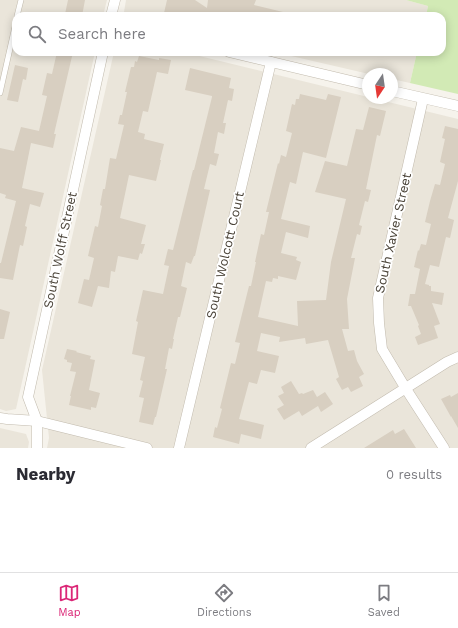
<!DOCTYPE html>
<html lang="en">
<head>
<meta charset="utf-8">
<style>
  :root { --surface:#fff; --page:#f2f2f3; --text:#2b2b33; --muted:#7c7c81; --line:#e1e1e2; --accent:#db2777 }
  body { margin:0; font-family:"Work Sans",sans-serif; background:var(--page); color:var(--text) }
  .compass { position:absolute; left:362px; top:68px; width:36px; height:36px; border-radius:50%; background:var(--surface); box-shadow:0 2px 10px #0003; rotate:193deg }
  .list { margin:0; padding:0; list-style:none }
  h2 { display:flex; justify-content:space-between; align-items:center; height:52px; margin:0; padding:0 16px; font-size:17px }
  h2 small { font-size:13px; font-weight:400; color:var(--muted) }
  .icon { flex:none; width:22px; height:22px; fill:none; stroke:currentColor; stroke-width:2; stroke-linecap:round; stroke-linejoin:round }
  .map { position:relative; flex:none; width:458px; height:448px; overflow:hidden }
  .search { position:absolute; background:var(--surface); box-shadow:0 2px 10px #0003; left:12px; right:12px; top:12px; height:44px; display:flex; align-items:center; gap:10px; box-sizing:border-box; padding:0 14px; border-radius:12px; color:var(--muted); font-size:15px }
  .sheet { height:124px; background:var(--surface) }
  nav { display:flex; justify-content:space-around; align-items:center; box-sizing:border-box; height:56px; border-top:1px solid var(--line); background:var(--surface); font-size:11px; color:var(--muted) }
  nav a { display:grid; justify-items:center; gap:2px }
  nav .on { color:var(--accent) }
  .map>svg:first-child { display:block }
</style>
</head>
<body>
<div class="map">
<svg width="458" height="448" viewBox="0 0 458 448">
  <rect width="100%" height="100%" fill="#f6f3ec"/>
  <g fill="#eae5da">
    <polygon points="0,0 107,0 103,16 16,16 16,52 95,52 16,409 6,411 0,409"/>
    <polygon points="126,0 406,0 428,6 426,16 126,16 124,12"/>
    <polygon points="114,52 183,52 368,97 368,98 372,98 458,119 458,448 47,448 49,438 42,370"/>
    <polygon points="274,52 417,52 410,83 392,79 392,74 369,74"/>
    <polygon points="0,428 26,434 29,442 28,448 0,448"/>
  </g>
  <polygon fill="#d2eab5" points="406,0 458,0 458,94 410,83 417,52 442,52 442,16 426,16 428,6"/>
  <g fill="#d8cfc1">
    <polygon points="68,0 85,0 82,16 74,16 65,14"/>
    <polygon points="167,0 195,0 207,8 208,0 256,0 254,5 283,12 283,16 216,16 198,12 197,16 176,16 164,13"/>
    <polygon points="57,52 73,52 54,134 56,134 53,148 31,143 22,188 44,193 40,207 30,204 25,226 27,227 23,246 20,245 13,280 0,278 0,263 1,263 16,201 5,198 6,195 0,193 0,148 14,151 21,127 39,131 47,96 42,95 47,73 52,74"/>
    <polygon points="139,56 159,60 159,58 171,60 168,74 157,72 148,112 143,111 138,132 145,134 144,139 164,144 160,160 161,160 156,181 129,175 120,218 146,225 141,244 145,244 142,254 140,253 138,260 118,256 115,272 111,271 109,288 98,286 92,307 78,303 84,279 89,280 94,258 88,256 95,226 98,227 102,206 100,205 103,189 105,189 110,158 116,159 124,125 118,124 120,115 122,115 127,92 125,92 131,67 134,67 135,61 137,62"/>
    <polygon points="15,65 28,68 26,80 23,79 18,102 7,100"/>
    <polygon points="190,68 231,78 229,88 234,89 232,101 228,100 223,123 226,123 224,134 218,132 214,153 219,154 216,166 210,164 204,189 210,190 195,256 194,256 191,264 186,262 181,286 187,288 180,317 178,317 173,339 174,339 172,349 169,348 165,369 167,369 156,417 155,417 153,425 139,422 144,398 139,397 143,381 140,380 145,357 132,354 138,322 136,321 143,290 163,294 169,266 164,265 168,249 173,250 193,170 194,170 212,97 212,96 185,90"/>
    <polygon points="300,94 326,100 328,94 341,97 326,158 303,152 296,184 290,182 281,219 310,226 308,238 286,232 281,253 297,257 296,260 301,262 296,280 278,276 278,279 273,278 272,282 266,281 258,317 298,326 297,301 326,300 331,262 346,199 315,192 325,161 347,166 356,129 363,130 369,107 386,111 380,136 377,135 366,189 371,190 368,202 365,201 359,225 362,226 360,235 357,234 351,258 355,258 347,299 349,329 342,329 348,351 354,350 357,361 364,374 359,377 363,386 351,392 348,387 342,390 336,379 339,377 328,340 306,344 305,338 279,342 280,337 261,333 257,351 279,356 275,373 261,370 257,384 249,382 239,419 264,425 261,439 241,434 239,444 213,437 215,427 217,428 222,409 220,408 231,363 235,364 240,343 235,342 249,286 251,286 256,262 255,262 261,234 264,235 269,212 266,212 278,163 279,164 281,155 286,157 292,133 286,131 292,104 295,105 296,99 299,99"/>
    <polygon points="445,126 458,129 458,181 448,218 454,220 450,238 446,237 439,267 430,265 425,284 429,285 429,286 431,286 431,291 444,293 442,305 432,303 440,324 434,326 438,338 418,345 415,337 421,334 418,326 419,325 411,306 408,306 410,294 415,294 420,269 414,267 418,250 419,251 421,244 426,245 431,224 425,222 430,201 435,184 440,185 445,164 440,162 445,139 442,138"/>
    <polygon points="0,309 10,312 4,339 0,339"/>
    <polygon points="67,349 77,351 76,352 91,356 90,359 95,360 89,390 100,393 96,408 91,407 91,410 69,405 71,396 70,396 76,372 70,371 72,363 67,362 67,360 64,359"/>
    <polygon points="291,381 299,394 302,393 303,394 313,390 317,397 325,392 333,404 321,412 318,406 302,416 299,411 284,420 277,409 284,405 278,396 284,393 281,387"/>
    <polygon points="458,393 458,428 451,416 451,417 441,399 450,395 451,397"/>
    <polygon points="404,429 416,448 364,448 393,430 395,434"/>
  </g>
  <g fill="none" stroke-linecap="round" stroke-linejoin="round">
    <defs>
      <g id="lane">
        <polyline points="17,16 21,0"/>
        <polyline points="0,93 16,22"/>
      </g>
      <g id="street">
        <polyline points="111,16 115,0"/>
        <polyline points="229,52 368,85"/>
        <polyline points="392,91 458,106"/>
        <polyline points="423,99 378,298 379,323 382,349 406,389 444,448"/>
        <polyline points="0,418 7,419 37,421 147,448"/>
        <polyline points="37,448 37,421 28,397 103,52"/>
        <polyline points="179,448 271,62"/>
        <polyline points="311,448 447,362 458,357"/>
      </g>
    </defs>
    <use href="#lane" stroke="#c2bbae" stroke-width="6"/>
    <use href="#street" stroke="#c2bbae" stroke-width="11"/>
    <use href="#lane" stroke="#fff" stroke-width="5"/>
    <use href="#street" stroke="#fff" stroke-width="10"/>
  </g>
  <g text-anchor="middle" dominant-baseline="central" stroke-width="3.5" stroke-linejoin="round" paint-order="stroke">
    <g font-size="13" fill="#4b4439" stroke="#fff">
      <text transform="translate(393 233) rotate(-77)">South Xavier Street</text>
      <text transform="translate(60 250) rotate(-78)">South Wolff Street</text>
      <text transform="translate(225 255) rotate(-77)">South Wolcott Court</text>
    </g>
  </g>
</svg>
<svg class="compass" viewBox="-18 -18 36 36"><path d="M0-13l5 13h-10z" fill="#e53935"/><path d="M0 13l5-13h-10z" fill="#7c7c81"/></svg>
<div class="search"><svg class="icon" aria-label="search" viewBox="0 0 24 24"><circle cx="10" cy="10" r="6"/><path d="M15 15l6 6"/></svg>Search here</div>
</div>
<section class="sheet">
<h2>Nearby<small>0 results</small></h2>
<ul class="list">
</ul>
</section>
<nav>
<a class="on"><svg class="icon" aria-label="map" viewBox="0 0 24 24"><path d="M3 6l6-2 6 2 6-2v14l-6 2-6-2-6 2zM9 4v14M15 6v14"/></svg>Map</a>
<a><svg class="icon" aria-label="directions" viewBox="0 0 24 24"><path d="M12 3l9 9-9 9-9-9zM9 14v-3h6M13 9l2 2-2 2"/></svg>Directions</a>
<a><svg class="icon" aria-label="saved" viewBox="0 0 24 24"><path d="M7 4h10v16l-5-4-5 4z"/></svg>Saved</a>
</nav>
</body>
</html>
